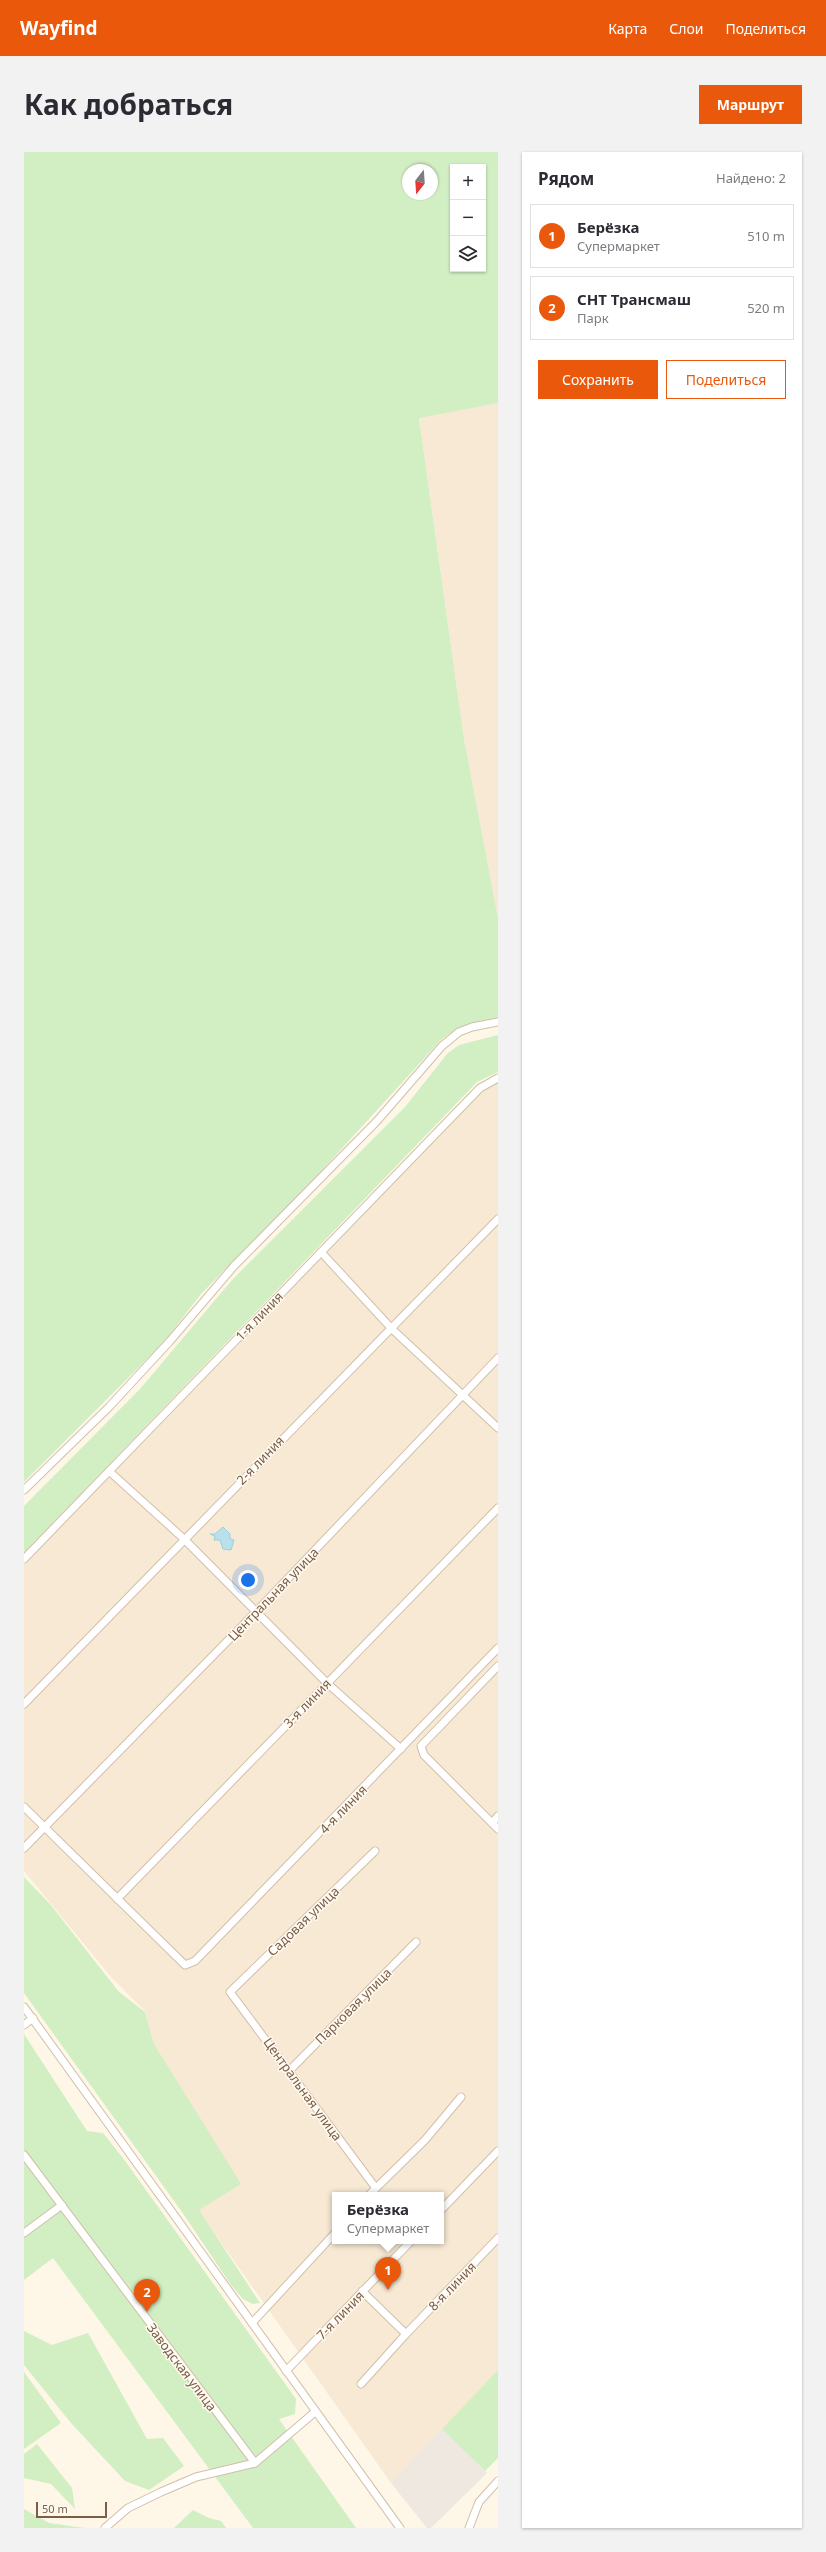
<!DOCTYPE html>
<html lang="ru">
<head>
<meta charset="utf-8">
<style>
  :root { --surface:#fff; --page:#f2f2f3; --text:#2b2b33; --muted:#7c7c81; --line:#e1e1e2; --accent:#ea580c }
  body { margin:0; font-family:"Noto Sans",sans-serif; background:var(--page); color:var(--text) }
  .controls { position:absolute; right:12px; top:12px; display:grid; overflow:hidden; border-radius:0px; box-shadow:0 1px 3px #0004 }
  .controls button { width:36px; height:36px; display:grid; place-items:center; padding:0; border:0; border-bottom:1px solid var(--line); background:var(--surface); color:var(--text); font:20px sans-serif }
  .compass { position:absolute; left:378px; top:12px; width:36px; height:36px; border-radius:50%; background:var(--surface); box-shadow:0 1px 3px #0004; rotate:197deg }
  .scale { position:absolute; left:12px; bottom:10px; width:71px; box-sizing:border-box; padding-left:4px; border:2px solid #7b5d48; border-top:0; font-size:11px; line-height:14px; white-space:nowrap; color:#7b5d48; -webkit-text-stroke:3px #fffaef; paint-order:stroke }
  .you { position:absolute; left:224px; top:1428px; width:14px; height:14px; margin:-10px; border:3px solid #fff; border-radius:50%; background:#1a73e8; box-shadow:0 0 0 6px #1a73e833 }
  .badge { display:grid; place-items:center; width:26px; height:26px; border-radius:50%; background:var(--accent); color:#fff; font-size:13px; font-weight:700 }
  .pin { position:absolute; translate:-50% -33px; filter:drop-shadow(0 1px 2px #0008) }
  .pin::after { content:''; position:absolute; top:21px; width:14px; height:12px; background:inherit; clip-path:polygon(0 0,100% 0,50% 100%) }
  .popup { position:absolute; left:308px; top:2040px; width:112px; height:52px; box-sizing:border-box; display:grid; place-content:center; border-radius:0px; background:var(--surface); filter:drop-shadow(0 1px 3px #0005); font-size:13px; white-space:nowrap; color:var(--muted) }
  .popup b { font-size:15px; color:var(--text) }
  .popup::after { content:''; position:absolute; left:50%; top:100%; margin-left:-8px; border:8px solid transparent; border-top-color:var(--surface) }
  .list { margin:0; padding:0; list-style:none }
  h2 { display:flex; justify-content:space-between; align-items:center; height:52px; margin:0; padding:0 16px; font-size:17px }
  h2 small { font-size:13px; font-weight:400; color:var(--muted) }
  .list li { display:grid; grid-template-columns:26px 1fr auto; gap:12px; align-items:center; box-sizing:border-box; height:64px; margin:0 8px 8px; padding:0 8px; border:1px solid var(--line); border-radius:0px }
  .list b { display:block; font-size:15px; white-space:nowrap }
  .list p { margin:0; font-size:13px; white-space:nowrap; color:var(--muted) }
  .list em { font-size:13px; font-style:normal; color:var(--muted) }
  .actions { display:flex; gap:8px; padding:12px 16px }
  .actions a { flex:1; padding:9px 0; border:1px solid var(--accent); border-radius:0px; text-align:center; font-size:14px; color:var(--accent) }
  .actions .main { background:var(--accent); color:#fff }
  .icon { flex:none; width:22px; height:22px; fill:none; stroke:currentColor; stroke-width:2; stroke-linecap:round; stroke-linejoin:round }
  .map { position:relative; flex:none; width:474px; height:2376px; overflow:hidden; border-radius:0px }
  header { display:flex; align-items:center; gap:24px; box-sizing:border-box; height:56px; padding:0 20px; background:var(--accent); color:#fff }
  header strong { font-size:19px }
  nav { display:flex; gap:22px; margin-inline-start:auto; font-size:14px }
  .intro { display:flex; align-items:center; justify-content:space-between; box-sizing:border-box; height:96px; padding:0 24px }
  h1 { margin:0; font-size:28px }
  .button { padding:10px 18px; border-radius:0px; background:var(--accent); color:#fff; font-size:14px; font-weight:700 }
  main { display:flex; gap:24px; padding:0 24px }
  aside { flex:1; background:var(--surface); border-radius:0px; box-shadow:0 1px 3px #0004 }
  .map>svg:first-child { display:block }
</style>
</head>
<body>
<header>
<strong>Wayfind</strong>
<nav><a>Карта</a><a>Слои</a><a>Поделиться</a></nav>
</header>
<div class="intro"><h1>Как добраться</h1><a class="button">Маршрут</a></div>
<main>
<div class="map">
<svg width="474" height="2376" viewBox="0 0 474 2376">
  <rect width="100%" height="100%" fill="#fef7e7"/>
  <g fill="#f7e9d4" fill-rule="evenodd">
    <polygon points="474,251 474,766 440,587 395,265"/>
    <path d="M474 923V2218L367 2331 174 2058 216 2032 130 1892 121 1859 87 1825 0 1719V1400L452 935ZM311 2043H417V2089H311Z"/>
  </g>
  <polygon fill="#efe8e0" points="418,2277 463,2321 407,2376 403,2376 367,2331"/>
  <g fill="#d2eec3" fill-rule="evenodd">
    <path d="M0 0H474V251L395 266 440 587 474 766V867C452 870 433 874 416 889L290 1027 177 1142 140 1190 0 1330ZM429 15H459V117H429ZM384 18H408V42H384Z"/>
    <polygon points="474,883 474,920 453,930 0,1401 0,1354 116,1237 208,1128 381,955 423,902 435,893"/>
    <polygon points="0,1725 26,1752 95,1840 121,1860 130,1892 217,2032 175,2058 236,2151 229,2152 219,2147 207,2133 158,2060 0,1841"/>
    <polygon points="0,1882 63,1979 79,1981 99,2006 272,2247 271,2262 255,2267 332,2376 229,2376 29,2106 0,2128"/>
    <polygon points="0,2179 28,2193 64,2181 123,2287 139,2286 160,2314 125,2338 101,2329 47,2271 0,2213"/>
    <polygon points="474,2218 474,2306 461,2319 418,2277"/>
    <polygon points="0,2220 37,2271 0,2297"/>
    <polygon points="13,2292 48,2336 51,2357 27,2332 0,2326 0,2302"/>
    <polygon points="0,2357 25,2371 61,2376 0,2376"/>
    <polygon points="169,2358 185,2366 197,2369 202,2376 150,2376"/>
  </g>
  <polygon fill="#b8e1eb" stroke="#9dd0de" points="199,1375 206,1382 206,1387 210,1388 207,1398 199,1397 196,1388 190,1388 191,1384 186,1382 191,1382"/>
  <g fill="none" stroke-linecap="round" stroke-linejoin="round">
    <defs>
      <g id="street">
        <polyline points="297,1100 368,1177 474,1276"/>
        <polyline points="85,1319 160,1387 303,1531 377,1597"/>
        <polyline points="0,1338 85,1255 146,1189 210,1114 353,969 418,894 435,880 448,875 474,870"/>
        <polyline points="0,1407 456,936 474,926"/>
        <polyline points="474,1514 397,1594 400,1603 474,1677"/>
        <polyline points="0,1552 474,1067"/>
        <polyline points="0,1655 161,1813 171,1809 474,1496"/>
        <polyline points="468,1671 474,1664"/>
        <polyline points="0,1696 231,1461 474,1206"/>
        <polyline points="351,1699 206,1840 351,2035"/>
        <polyline points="93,1747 474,1356"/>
        <polyline points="0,1855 376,2376"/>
        <polyline points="0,1873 9,1866"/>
        <polyline points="266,1918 392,1790"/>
        <polyline points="0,2003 231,2311"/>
        <polyline points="345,2043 401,1988 437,1945"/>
        <polyline points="417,2058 474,1999"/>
        <polyline points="0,2081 38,2053"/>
        <polyline points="338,2139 382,2182 474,2086"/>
        <polyline points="228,2171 311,2081"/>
        <polyline points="262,2219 387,2089"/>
        <polyline points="337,2232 382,2182"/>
        <polyline points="81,2376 104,2356 137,2340 172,2325 231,2311 291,2260"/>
        <polyline points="445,2376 455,2350 474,2329"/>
      </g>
    </defs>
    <use href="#street" stroke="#d2bfaa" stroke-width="9"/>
    <use href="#street" stroke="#fff" stroke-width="7"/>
  </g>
  <g text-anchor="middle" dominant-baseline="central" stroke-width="3" stroke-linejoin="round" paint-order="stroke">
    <g font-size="13" fill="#7b5d48" stroke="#fffaef">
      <text transform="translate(235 1164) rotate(-46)">1-я линия</text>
      <text transform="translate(236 1308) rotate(-46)">2-я линия</text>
      <text transform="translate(249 1442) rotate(-46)">Центральная улица</text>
      <text transform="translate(283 1551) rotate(-46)">3-я линия</text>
      <text transform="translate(319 1657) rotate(-46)">4-я линия</text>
      <text transform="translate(279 1769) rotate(-44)">Садовая улица</text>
      <text transform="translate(329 1854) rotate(-45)">Парковая улица</text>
      <text transform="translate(279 1937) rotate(54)">Центральная улица</text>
      <text transform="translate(428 2134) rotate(-46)">8-я линия</text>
      <text transform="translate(316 2163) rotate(-46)">7-я линия</text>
      <text transform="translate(158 2215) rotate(53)">Заводская улица</text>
    </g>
  </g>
</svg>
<div class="controls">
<button>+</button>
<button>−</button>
<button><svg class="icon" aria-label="layers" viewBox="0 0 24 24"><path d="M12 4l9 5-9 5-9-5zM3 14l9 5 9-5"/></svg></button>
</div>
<svg class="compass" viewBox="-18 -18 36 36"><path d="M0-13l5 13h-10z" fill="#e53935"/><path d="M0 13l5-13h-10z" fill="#7c7c81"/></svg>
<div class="scale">50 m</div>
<div class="you"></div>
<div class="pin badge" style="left:364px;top:2138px">1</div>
<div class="popup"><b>Берёзка</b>Супермаркет</div>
<div class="pin badge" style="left:123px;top:2160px">2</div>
</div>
<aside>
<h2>Рядом<small>Найдено: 2</small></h2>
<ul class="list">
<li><span class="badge">1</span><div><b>Берёзка</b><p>Супермаркет</p></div><em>510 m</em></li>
<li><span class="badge">2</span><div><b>СНТ Трансмаш</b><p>Парк</p></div><em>520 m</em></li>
</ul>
<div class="actions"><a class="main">Сохранить</a><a>Поделиться</a></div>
</aside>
</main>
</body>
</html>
